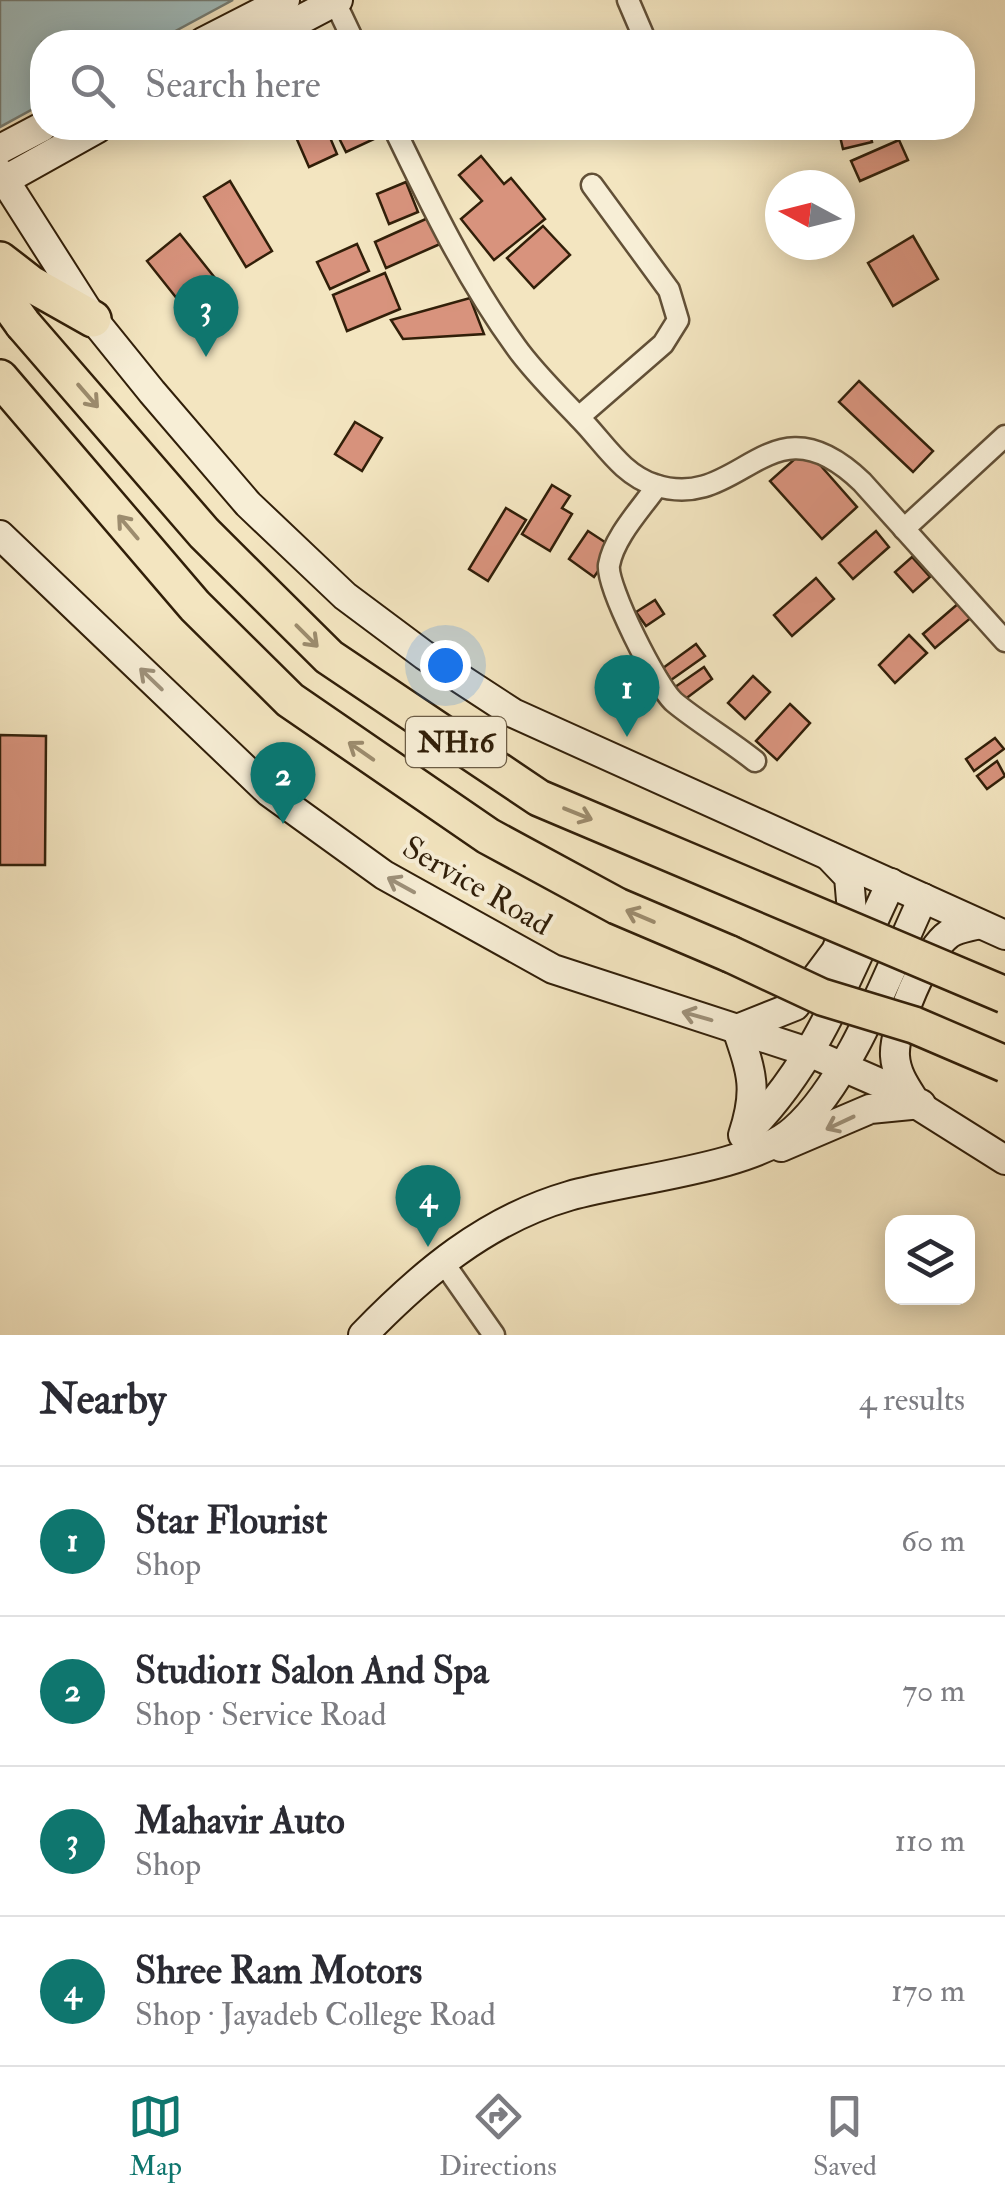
<!DOCTYPE html>
<html lang="en">
<head>
<meta charset="utf-8">
<style>
  :root { --surface:#fff; --page:#f7f7f7; --text:#2b2b33; --muted:#7c7c81; --line:#e1e1e2; --accent:#0f766e }
  body { margin:0; font-family:"IM FELL Double Pica",serif; background:var(--page); color:var(--text) }
  .controls { position:absolute; right:30px; bottom:30px; display:grid; overflow:hidden; border-radius:20px; box-shadow:0 5px 25px #0003 }
  .controls button { width:90px; height:90px; display:grid; place-items:center; padding:0; border:0; border-bottom:2px solid var(--line); background:var(--surface); color:var(--text); font:50px sans-serif }
  .compass { position:absolute; left:765px; top:170px; width:90px; height:90px; border-radius:50%; background:var(--surface); box-shadow:0 5px 25px #0003; rotate:277deg }
  .you { position:absolute; left:445px; top:665px; width:35px; height:35px; margin:-25px; border:8px solid #fff; border-radius:50%; background:#1a73e8; box-shadow:0 0 0 15px #1a73e833 }
  .badge { display:grid; place-items:center; width:65px; height:65px; border-radius:50%; background:var(--accent); color:#fff; font-size:32px; font-weight:700 }
  .pin { position:absolute; translate:-50% -82px; filter:drop-shadow(0 2px 5px #0008) }
  .pin::after { content:''; position:absolute; top:52px; width:35px; height:30px; background:inherit; clip-path:polygon(0 0,100% 0,50% 100%) }
  .list { margin:0; padding:0; list-style:none }
  h2 { display:flex; justify-content:space-between; align-items:center; height:130px; margin:0; padding:0 40px; font-size:42px }
  h2 small { font-size:32px; font-weight:400; color:var(--muted) }
  .list li { display:grid; grid-template-columns:65px 1fr auto; gap:30px; align-items:center; box-sizing:border-box; height:150px; padding:0 40px; border-top:2px solid var(--line) }
  .list b { display:block; font-size:38px; white-space:nowrap }
  .list p { margin:0; font-size:32px; white-space:nowrap; color:var(--muted) }
  .list em { font-size:32px; font-style:normal; color:var(--muted) }
  .icon { flex:none; width:55px; height:55px; fill:none; stroke:currentColor; stroke-width:2; stroke-linecap:round; stroke-linejoin:round }
  .map { position:relative; flex:none; width:1005px; height:1335px; overflow:hidden }
  .search { position:absolute; background:var(--surface); box-shadow:0 5px 25px #0003; left:30px; right:30px; top:30px; height:110px; display:flex; align-items:center; gap:25px; box-sizing:border-box; padding:0 35px; border-radius:40px; color:var(--muted); font-size:38px }
  .sheet { height:730px; background:var(--surface) }
  nav { display:flex; justify-content:space-around; align-items:center; box-sizing:border-box; height:140px; border-top:2px solid var(--line); background:var(--surface); font-size:28px; color:var(--muted) }
  nav a { display:grid; justify-items:center; gap:5px }
  nav .on { color:var(--accent) }
  .map>svg:first-child { display:block }
</style>
</head>
<body>
<div class="map">
<svg width="1005" height="1335" viewBox="0 0 1005 1335">
  <rect width="100%" height="100%" fill="#f3e5c0"/>
  <filter id="stains"><feTurbulence type="fractalNoise" baseFrequency=".002" numOctaves="4"/><feColorMatrix values="0 0 0 0 .2 0 0 0 0 .09 0 0 0 0 .02 0 0 0 .5 -.17"/></filter>
  <radialGradient id="worn" r=".72"><stop offset=".6" stop-color="#630" stop-opacity="0"/><stop offset="1" stop-color="#630" stop-opacity=".3"/></radialGradient>
  <polygon fill="#a0bcbd" stroke="#747d75" stroke-width="2.5" points="0,0 233,0 155,42 42,42 42,104 0,127"/>
  <g fill="#d8937d" stroke="#311f09" stroke-width="2.5">
    <polygon points="292,128 326,128 337,154 309,167"/>
    <polygon points="334,128 382,128 385,134 346,152"/>
    <polygon points="838,128 869,128 872,142 843,149"/>
    <polygon points="899,140 908,160 860,181 851,161"/>
    <polygon points="481,156 504,184 511,178 545,219 494,260 461,219 482,201 459,175"/>
    <polygon points="230,181 272,251 246,267 204,197"/>
    <polygon points="406,182 418,212 389,224 377,194"/>
    <polygon points="428,218 440,244 386,268 375,242"/>
    <polygon points="543,226 570,255 534,288 507,258"/>
    <polygon points="180,234 223,288 190,315 147,261"/>
    <polygon points="913,236 938,279 893,306 868,263"/>
    <polygon points="357,244 369,271 330,289 317,262"/>
    <polygon points="385,273 400,309 347,331 333,295"/>
    <polygon points="470,298 484,334 403,339 391,320"/>
    <polygon points="859,381 933,451 913,472 839,402"/>
    <polygon points="355,422 382,438 362,471 335,454"/>
    <polygon points="806,449 857,507 822,539 770,481"/>
    <polygon points="552,485 570,496 562,508 572,514 550,551 522,534"/>
    <polygon points="506,508 526,520 488,581 469,569"/>
    <polygon points="588,531 614,548 594,577 569,559"/>
    <polygon points="876,531 889,547 853,579 839,563"/>
    <polygon points="912,557 930,577 913,592 895,572"/>
    <polygon points="816,578 834,599 792,636 774,615"/>
    <polygon points="655,600 664,614 646,626 636,612"/>
    <polygon points="960,602 973,616 935,648 923,634"/>
    <polygon points="909,635 927,653 895,683 879,665"/>
    <polygon points="696,644 705,656 671,680 663,668"/>
    <polygon points="704,667 712,679 684,700 675,687"/>
    <polygon points="753,676 770,692 745,719 728,703"/>
    <polygon points="790,704 810,723 777,760 756,741"/>
    <polygon points="0,735 46,736 45,865 0,865"/>
    <polygon points="995,738 1004,749 974,771 966,759"/>
    <polygon points="997,761 1005,776 987,789 977,776"/>
  </g>
  <g fill="none" stroke-linecap="round" stroke-linejoin="round">
    <defs>
      <g id="street">
        <polyline points="628,0 646,42"/>
        <polyline points="335,2 354,42"/>
        <path d="M394 128C430 203 466 278 516 347 536 375 563 400 587 426 607 448 625 476 655 485 742 514 768 392 862 482L1005 641"/>
        <polyline points="579,417 663,344 678,320 669,290 592,185"/>
        <path d="M657 486C641 509 614 537 609 565 606 586 657 687 674 702 698 722 729 740 755 761"/>
        <polyline points="904,529 1005,436"/>
        <polyline points="443,1262 494,1335"/>
      </g>
      <g id="secondary">
        <polyline points="203,42 285,0"/>
        <polyline points="258,42 338,0"/>
        <polyline points="0,149 42,127"/>
        <polyline points="0,173 93,319 152,392 248,504 345,596 424,655 513,713 1005,935"/>
        <polyline points="5,180 98,128"/>
        <polyline points="0,535 269,792 384,875 553,969 811,1053 889,1087 1005,1160"/>
        <path d="M914 1100C905 1086 896 1073 895 1056 893 1028 926 950 949 934 957 928 969 927 979 924"/>
        <path d="M748 1131C818 1061 849 971 891 883"/>
        <path d="M743 1135C758 1090 752 1073 737 1029L795 1006 836 951 852 912 849 877 829 856"/>
        <polyline points="781,1147 870,1109 921,1104"/>
        <path d="M363 1335C422 1274 486 1220 569 1196 628 1179 752 1168 794 1130 850 1081 891 966 923 898"/>
      </g>
      <g id="highway">
        <polyline points="0,260 31,284 93,319"/>
        <polyline points="0,292 23,324"/>
        <polyline points="0,378 195,606 290,700 488,836 617,906 730,954"/>
      </g>
    </defs>
    <use href="#street" stroke="#625037" stroke-width="25"/>
    <use href="#secondary" stroke="#311f09" stroke-width="32"/>
    <use href="#highway" stroke="#311f09" stroke-width="40"/>
    <use href="#street" stroke="#f7eed6" stroke-width="20"/>
    <use href="#secondary" stroke="#f7eed6" stroke-width="28"/>
    <use href="#highway" stroke="#f3e5c0" stroke-width="35"/>
    <defs>
      <g id="highway-bridge">
        <polyline points="23,324 204,533 329,657 539,798 1005,995"/>
        <polyline points="730,954 822,997 914,1025 1005,1064"/>
      </g>
    </defs>
    <use href="#highway-bridge" stroke="#311f09" stroke-width="40" stroke-linecap="butt"/>
    <use href="#highway-bridge" stroke="#f3e5c0" stroke-width="35"/>
  </g>
  <defs><path id="oneway-shaft" d="M-6 0H5M1.5-3L5.5 0L1.5 3" fill="none" stroke-width="1.6" stroke-linecap="round" stroke-linejoin="round" transform="scale(2.5)"/></defs>
  <g stroke="#9c8c6e">
    <use href="#oneway-shaft" transform="translate(88 396) rotate(49)"/>
    <use href="#oneway-shaft" transform="translate(128 527) rotate(-130)"/>
    <use href="#oneway-shaft" transform="translate(307 636) rotate(45)"/>
    <use href="#oneway-shaft" transform="translate(361 751) rotate(-145)"/>
    <use href="#oneway-shaft" transform="translate(578 814) rotate(22)"/>
    <use href="#oneway-shaft" transform="translate(640 916) rotate(-157)"/>
  </g>
  <g stroke="#9e917a">
    <use href="#oneway-shaft" transform="translate(151 679) rotate(-136)"/>
    <use href="#oneway-shaft" transform="translate(401 885) rotate(-151)"/>
    <use href="#oneway-shaft" transform="translate(697 1016) rotate(-164)"/>
    <use href="#oneway-shaft" transform="translate(840 1123) rotate(155)"/>
  </g>
  <g text-anchor="middle" dominant-baseline="central" stroke-width="8" stroke-linejoin="round" paint-order="stroke">
    <rect fill="#f7eed6" stroke="#6c5d46" stroke-width="2.5" x="406" y="717" width="100" height="50" rx="8"/>
    <g font-size="30" font-weight="bold" fill="#311f09">
      <text x="456" y="742">NH16</text>
    </g>
    <g font-size="32" fill="#311f09" stroke="#f7eed6">
      <text transform="translate(477 886) rotate(30)">Service Road</text>
    </g>
  </g>
  <rect width="100%" height="100%" filter="url(#stains)"/>
  <rect width="100%" height="100%" fill="url(#worn)"/>
</svg>
<div class="controls">
<button><svg class="icon" aria-label="layers" viewBox="0 0 24 24"><path d="M12 4l9 5-9 5-9-5zM3 14l9 5 9-5"/></svg></button>
</div>
<svg class="compass" viewBox="-18 -18 36 36"><path d="M0-13l5 13h-10z" fill="#e53935"/><path d="M0 13l5-13h-10z" fill="#7c7c81"/></svg>
<div class="you"></div>
<div class="pin badge" style="left:627px;top:737px">1</div>
<div class="pin badge" style="left:283px;top:824px">2</div>
<div class="pin badge" style="left:206px;top:357px">3</div>
<div class="pin badge" style="left:428px;top:1247px">4</div>
<div class="search"><svg class="icon" aria-label="search" viewBox="0 0 24 24"><circle cx="10" cy="10" r="6"/><path d="M15 15l6 6"/></svg>Search here</div>
</div>
<section class="sheet">
<h2>Nearby<small>4 results</small></h2>
<ul class="list">
<li><span class="badge">1</span><div><b>Star Flourist</b><p>Shop</p></div><em>60 m</em></li>
<li><span class="badge">2</span><div><b>Studio11 Salon And Spa</b><p>Shop · Service Road</p></div><em>70 m</em></li>
<li><span class="badge">3</span><div><b>Mahavir Auto</b><p>Shop</p></div><em>110 m</em></li>
<li><span class="badge">4</span><div><b>Shree Ram Motors</b><p>Shop · Jayadeb College Road</p></div><em>170 m</em></li>
</ul>
</section>
<nav>
<a class="on"><svg class="icon" aria-label="map" viewBox="0 0 24 24"><path d="M3 6l6-2 6 2 6-2v14l-6 2-6-2-6 2zM9 4v14M15 6v14"/></svg>Map</a>
<a><svg class="icon" aria-label="directions" viewBox="0 0 24 24"><path d="M12 3l9 9-9 9-9-9zM9 14v-3h6M13 9l2 2-2 2"/></svg>Directions</a>
<a><svg class="icon" aria-label="saved" viewBox="0 0 24 24"><path d="M7 4h10v16l-5-4-5 4z"/></svg>Saved</a>
</nav>
</body>
</html>
